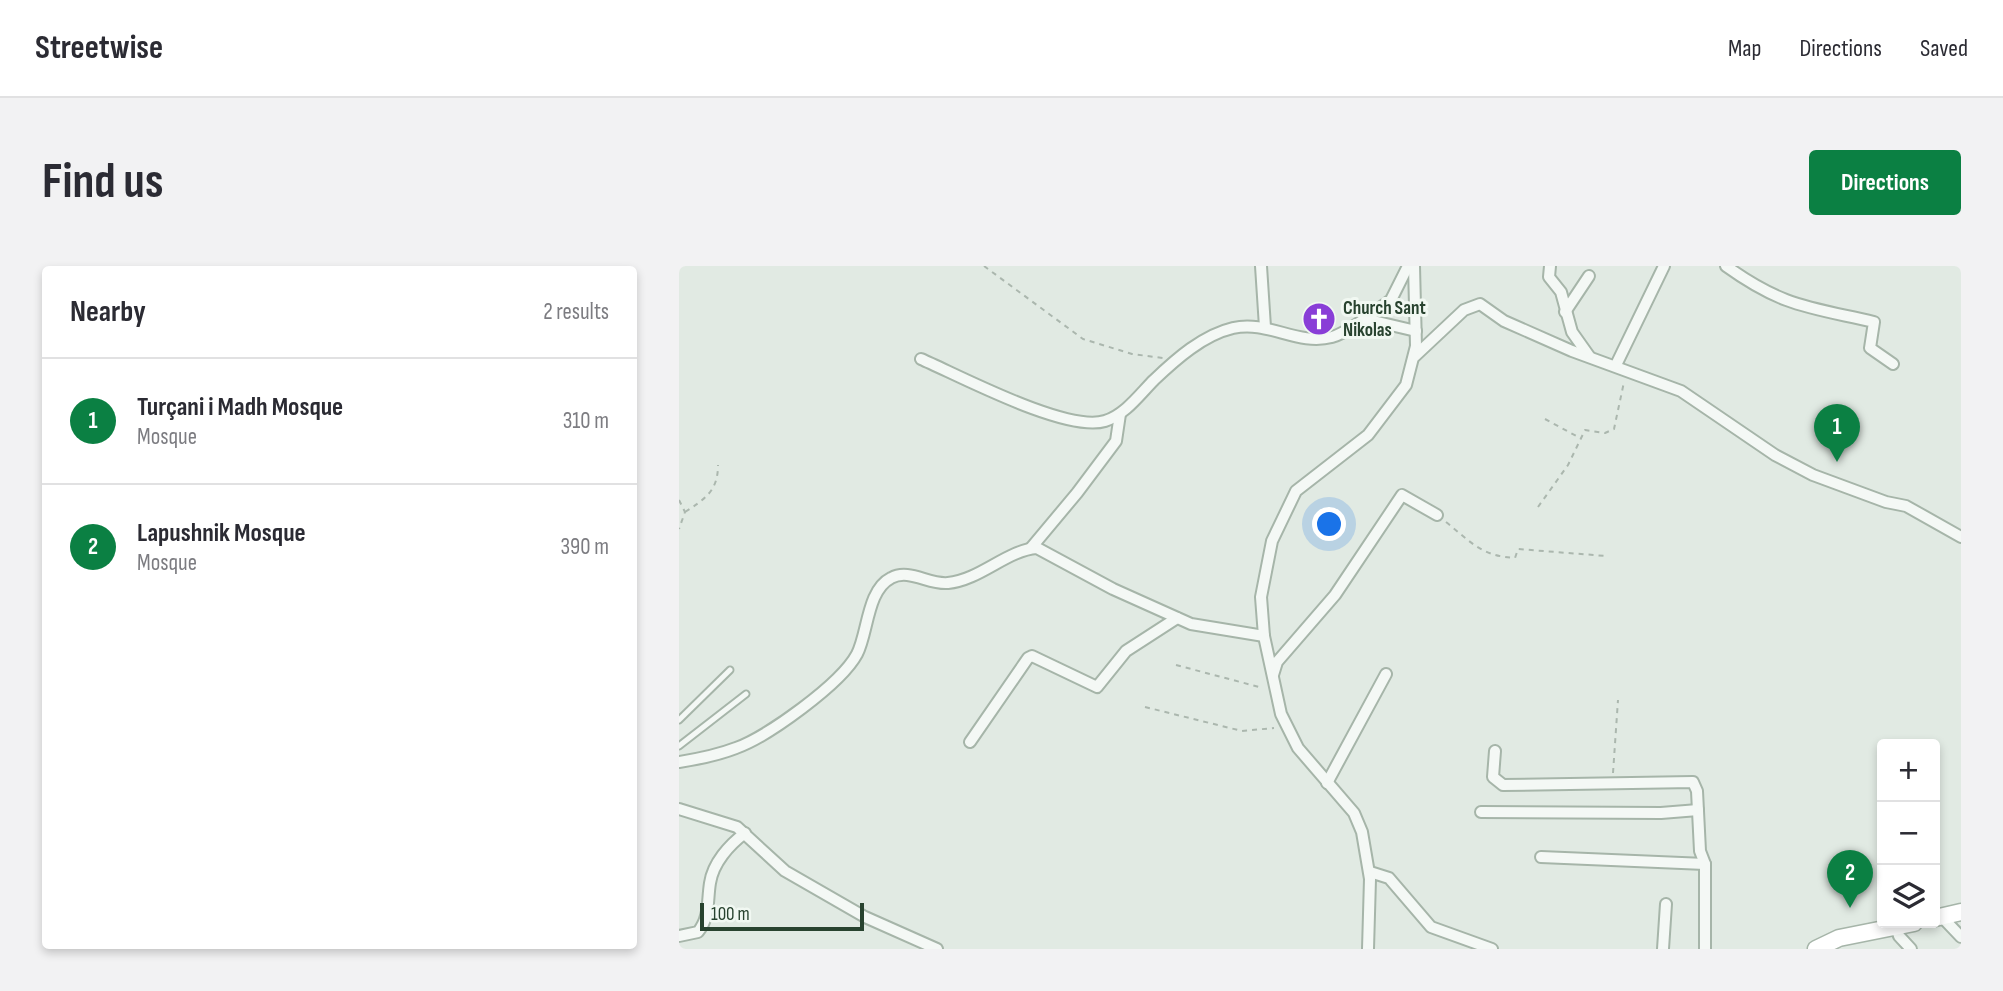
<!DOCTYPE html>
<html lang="en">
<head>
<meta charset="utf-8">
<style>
  :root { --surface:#fff; --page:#f2f2f3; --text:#2b2b33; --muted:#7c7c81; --line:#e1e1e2; --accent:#0b8043 }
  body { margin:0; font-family:"Sofia Sans Condensed",sans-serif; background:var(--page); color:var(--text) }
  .controls { position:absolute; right:21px; bottom:21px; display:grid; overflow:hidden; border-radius:7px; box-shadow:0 4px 10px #0003 }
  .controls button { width:63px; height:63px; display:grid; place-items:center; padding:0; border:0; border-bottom:2px solid var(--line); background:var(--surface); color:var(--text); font:35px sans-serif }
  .scale { position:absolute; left:21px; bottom:18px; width:164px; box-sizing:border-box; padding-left:7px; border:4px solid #28432f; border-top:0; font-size:19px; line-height:24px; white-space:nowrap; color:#28432f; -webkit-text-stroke:5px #f1f8f2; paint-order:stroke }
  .you { position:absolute; left:651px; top:259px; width:24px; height:24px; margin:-18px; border:5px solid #fff; border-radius:50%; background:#1a73e8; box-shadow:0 0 0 10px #1a73e833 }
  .badge { display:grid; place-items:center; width:46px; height:46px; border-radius:50%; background:var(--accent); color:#fff; font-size:23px; font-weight:700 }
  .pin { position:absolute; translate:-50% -58px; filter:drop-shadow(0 2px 4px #0008) }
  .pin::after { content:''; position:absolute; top:37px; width:24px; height:21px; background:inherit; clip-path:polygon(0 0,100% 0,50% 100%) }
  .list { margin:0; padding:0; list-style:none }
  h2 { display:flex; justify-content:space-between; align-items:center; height:91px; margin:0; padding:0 28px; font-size:30px }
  h2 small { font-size:23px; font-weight:400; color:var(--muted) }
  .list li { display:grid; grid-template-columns:46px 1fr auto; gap:21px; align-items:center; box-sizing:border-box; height:126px; padding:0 28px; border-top:2px solid var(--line) }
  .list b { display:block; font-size:26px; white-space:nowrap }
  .list p { margin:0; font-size:23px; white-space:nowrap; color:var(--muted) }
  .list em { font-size:23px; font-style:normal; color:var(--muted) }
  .icon { flex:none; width:38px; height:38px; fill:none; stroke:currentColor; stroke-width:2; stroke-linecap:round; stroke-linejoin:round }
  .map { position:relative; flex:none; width:1282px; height:683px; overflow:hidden; border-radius:7px }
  header { display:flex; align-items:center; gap:42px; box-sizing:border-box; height:98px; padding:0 35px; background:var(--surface); border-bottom:2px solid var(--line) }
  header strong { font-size:33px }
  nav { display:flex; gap:38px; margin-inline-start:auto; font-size:24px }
  .intro { display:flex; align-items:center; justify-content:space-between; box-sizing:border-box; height:168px; padding:0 42px }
  h1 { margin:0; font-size:49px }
  .button { padding:18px 32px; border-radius:7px; background:var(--accent); color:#fff; font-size:24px; font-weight:700 }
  main { display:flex; gap:42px; padding:0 42px }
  aside { flex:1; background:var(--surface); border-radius:7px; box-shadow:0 4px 10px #0003 }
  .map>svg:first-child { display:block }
</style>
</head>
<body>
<header>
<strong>Streetwise</strong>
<nav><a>Map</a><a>Directions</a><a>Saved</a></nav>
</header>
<div class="intro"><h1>Find us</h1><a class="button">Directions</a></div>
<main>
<aside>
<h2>Nearby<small>2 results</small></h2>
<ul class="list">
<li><span class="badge">1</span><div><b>Turçani i Madh Mosque</b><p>Mosque</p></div><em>310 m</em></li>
<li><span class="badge">2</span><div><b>Lapushnik Mosque</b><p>Mosque</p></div><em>390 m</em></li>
</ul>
</aside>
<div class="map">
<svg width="1282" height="683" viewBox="0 0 1282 683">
  <rect width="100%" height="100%" fill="#e1eae3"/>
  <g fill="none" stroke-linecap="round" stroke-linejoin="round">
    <defs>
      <g id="lane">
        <polyline points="0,454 51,404"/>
        <polyline points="0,480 67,428"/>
      </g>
      <g id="street">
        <polyline points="582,0 586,61"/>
        <polyline points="871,0 870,11 882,26 893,66 910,90"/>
        <path d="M1047 0C1104 41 1130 41 1195 56L1191 82 1214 98"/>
        <polyline points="886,46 910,10"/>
        <polyline points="686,53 712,34 729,0"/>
        <polyline points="736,90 785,44 801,38 825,55 893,85 1002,125 1096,189 1134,209 1207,236 1227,240 1282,271"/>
        <path d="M242 93C281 110 388 167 426 155 446 149 461 128 475 114 497 93 524 69 554 62 589 54 618 80 653 71 664 68 676 59 686 53L737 65"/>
        <polyline points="937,99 985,0"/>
        <polyline points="352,282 398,227 437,175 441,148"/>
        <polyline points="594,409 598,396 656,329 723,229 758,249"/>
        <polyline points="291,476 349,392 353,390 418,421 447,385 498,352"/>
        <polyline points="816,485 814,511 824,519 1014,516 1018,525 1021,585 1026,598 1026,683"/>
        <path d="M0 496C19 493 39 489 57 482 88 471 162 418 178 388 189 367 188 324 212 312 230 302 250 319 269 317 301 314 328 284 358 282L434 323 512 358 585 370"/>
        <polyline points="648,517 707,408"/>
        <polyline points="0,543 58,561 106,605 186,651 258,683"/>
        <polyline points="802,546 982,547 1019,544"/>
        <polyline points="862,591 1026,598"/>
        <polyline points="691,606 710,612 752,661 813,683"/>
        <polyline points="1262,650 1282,671"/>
        <polyline points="1217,661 1220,670 1232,683"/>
        <path d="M0 670 19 666C31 651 28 636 31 617 34 597 50 579 66 567"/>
        <polyline points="689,683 691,613 683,566 675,547 619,482 602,448 585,370 582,331 593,275 617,225 689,169 727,119 737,80 735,0"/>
        <polyline points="984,683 987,638"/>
      </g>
      <g id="secondary">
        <polyline points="1256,652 1282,646"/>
        <polyline points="1137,683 1160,672 1235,657"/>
      </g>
    </defs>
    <use href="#lane" stroke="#a6b5a9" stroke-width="9"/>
    <use href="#street" stroke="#a6b5a9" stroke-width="14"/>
    <use href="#secondary" stroke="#a6b5a9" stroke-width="19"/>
    <g stroke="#abb7ae" stroke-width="2" stroke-dasharray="5 5" stroke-linecap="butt">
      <polyline points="305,0 404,73 453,88 484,92"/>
      <polyline points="866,153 901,172"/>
      <polyline points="0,234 6,246 0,263"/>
      <polyline points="859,241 889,199 906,164 926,167 935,163 945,116"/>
      <path d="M6 246C26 233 39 225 39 199"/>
      <path d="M767 256C792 276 802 290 836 292L839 283 927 290"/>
      <polyline points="497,399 584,422"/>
      <polyline points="466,441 563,465 595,462"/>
      <polyline points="934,507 939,434"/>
    </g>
    <use href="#lane" stroke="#f4f8f5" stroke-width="5"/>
    <use href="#street" stroke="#f4f8f5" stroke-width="10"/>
    <use href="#secondary" stroke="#fff" stroke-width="16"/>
  </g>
  <defs>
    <symbol id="church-disc" viewBox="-11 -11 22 22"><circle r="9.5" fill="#893ed7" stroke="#f1f8f2"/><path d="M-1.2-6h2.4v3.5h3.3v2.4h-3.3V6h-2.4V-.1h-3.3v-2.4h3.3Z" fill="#fff"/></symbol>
  </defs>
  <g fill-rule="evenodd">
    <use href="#church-disc" x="621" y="34" width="38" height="38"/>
  </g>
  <g text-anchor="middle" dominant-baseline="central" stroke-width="6" stroke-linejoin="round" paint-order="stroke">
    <g font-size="19" font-weight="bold" fill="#28432f" stroke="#f1f8f2" text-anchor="start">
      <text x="664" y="42">Church Sant<tspan x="664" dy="22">Nikolas</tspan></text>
    </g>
  </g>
</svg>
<div class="controls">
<button>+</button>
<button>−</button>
<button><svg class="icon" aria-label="layers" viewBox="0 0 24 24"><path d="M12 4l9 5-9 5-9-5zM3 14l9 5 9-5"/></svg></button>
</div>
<div class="scale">100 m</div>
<div class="you"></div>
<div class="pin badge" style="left:1158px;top:196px">1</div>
<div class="pin badge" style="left:1171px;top:642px">2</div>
</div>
</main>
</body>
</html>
